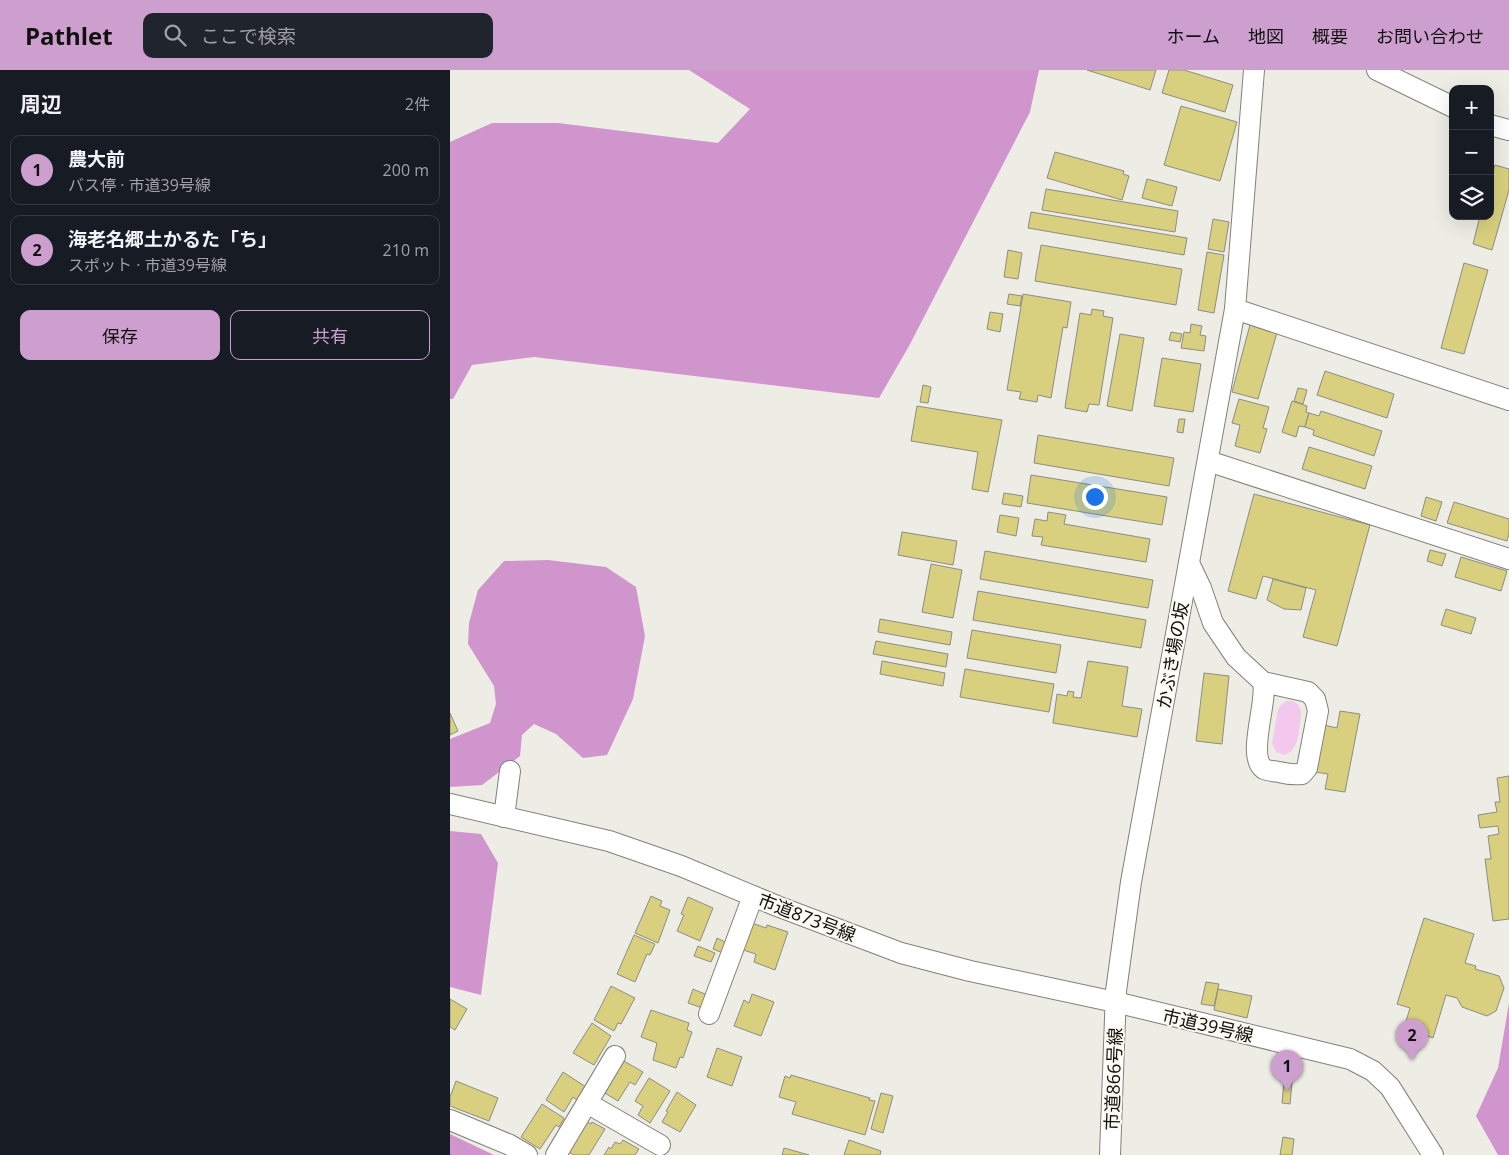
<!DOCTYPE html>
<html lang="ja">
<head>
<meta charset="utf-8">
<style>
  :root { --surface:#171b24; --page:#20242c; --text:#f1f3f6; --muted:#9ea1a6; --line:#363941; --accent:#cd9fce }
  body { margin:0; font-family:"Open Sans","Noto Sans JP",sans-serif; background:var(--page); color:var(--text) }
  .controls { position:absolute; right:15px; top:15px; display:grid; overflow:hidden; border-radius:10px; box-shadow:0 5px 20px #0002 }
  .controls button { width:45px; height:45px; display:grid; place-items:center; padding:0; border:0; border-bottom:1px solid var(--line); background:var(--surface); color:var(--text); font:25px sans-serif }
  .you { position:absolute; left:644px; top:426px; width:18px; height:18px; margin:-12px; border:4px solid #fff; border-radius:50%; background:#1a73e8; box-shadow:0 0 0 8px #1a73e833 }
  .badge { display:grid; place-items:center; width:32px; height:32px; border-radius:50%; background:var(--accent); color:#111; font-size:16px; font-weight:700 }
  .pin { position:absolute; translate:-50% -41px; filter:drop-shadow(0 1px 2px #0008) }
  .pin::after { content:''; position:absolute; top:26px; width:18px; height:15px; background:inherit; clip-path:polygon(0 0,100% 0,50% 100%) }
  .list { margin:0; padding:0; list-style:none }
  h2 { display:flex; justify-content:space-between; align-items:center; height:65px; margin:0; padding:0 20px; font-size:21px }
  h2 small { font-size:16px; font-weight:400; color:var(--muted) }
  .list li { display:grid; grid-template-columns:32px 1fr auto; gap:15px; align-items:center; box-sizing:border-box; height:70px; margin:0 10px 10px; padding:0 10px; border:1px solid var(--line); border-radius:10px }
  .list b { display:block; font-size:19px; white-space:nowrap }
  .list p { margin:0; font-size:16px; white-space:nowrap; color:var(--muted) }
  .list em { font-size:16px; font-style:normal; color:var(--muted) }
  .actions { display:flex; gap:10px; padding:15px 20px }
  .actions a { flex:1; padding:11px 0; border:1px solid var(--accent); border-radius:10px; text-align:center; font-size:18px; color:var(--accent) }
  .actions .main { background:var(--accent); color:#111 }
  .icon { flex:none; width:28px; height:28px; fill:none; stroke:currentColor; stroke-width:2; stroke-linecap:round; stroke-linejoin:round }
  .map { position:relative; flex:none; width:1059px; height:1085px; overflow:hidden }
  header { display:flex; align-items:center; gap:30px; box-sizing:border-box; height:70px; padding:0 25px; background:var(--accent); color:#111 }
  header strong { font-size:24px }
  nav { display:flex; gap:28px; margin-inline-start:auto; font-size:18px }
  .search { width:350px; height:45px; background:var(--page); display:flex; align-items:center; gap:12px; box-sizing:border-box; padding:0 18px; border-radius:10px; color:var(--muted); font-size:19px }
  main { display:flex }
  aside { flex:1; background:var(--surface) }
  .map>svg:first-child { display:block }
</style>
</head>
<body>
<header>
<strong>Pathlet</strong>
<div class="search"><svg class="icon" aria-label="search" viewBox="0 0 24 24"><circle cx="10" cy="10" r="6"/><path d="M15 15l6 6"/></svg>ここで検索</div>
<nav><a>ホーム</a><a>地図</a><a>概要</a><a>お問い合わせ</a></nav>
</header>
<main>
<aside>
<h2>周辺<small>2件</small></h2>
<ul class="list">
<li><span class="badge">1</span><div><b>農大前</b><p>バス停 · 市道39号線</p></div><em>200 m</em></li>
<li><span class="badge">2</span><div><b>海老名郷土かるた「ち」</b><p>スポット · 市道39号線</p></div><em>210 m</em></li>
</ul>
<div class="actions"><a class="main">保存</a><a>共有</a></div>
</aside>
<div class="map">
<svg width="1059" height="1085" viewBox="0 0 1059 1085">
  <rect width="100%" height="100%" fill="#edede5"/>
  <path fill="#f3c7ee" d="M836 631C845 630 851 635 851 644 849 658 850 681 834 685L826 682 822 673 828 640 830 636Z"/>
  <g fill="#d195cd">
    <polygon points="239,0 589,0 580,42 459,276 429,328 84,287 22,295 3,329 0,329 0,72 42,53 108,53 268,73 300,39"/>
    <polygon points="98,490 156,497 186,517 195,566 183,629 157,685 133,688 106,664 84,654 72,665 70,686 32,715 0,717 0,669 40,653 46,634 44,616 18,574 19,553 28,520 54,491"/>
    <polygon points="0,761 31,764 48,793 31,925 0,917"/>
    <polygon points="1059,933 1059,1085 1048,1085 1026,1046 1048,998"/>
    <polygon points="0,1064 44,1085 0,1085"/>
  </g>
  <g fill="#d8d07e" stroke="#8d8c85">
    <polygon points="637,0 706,0 700,20"/>
    <polygon points="719,0 734,0 783,15 775,42 712,23"/>
    <polygon points="731,36 787,52 770,111 714,95"/>
    <polygon points="605,82 674,101 673,104 679,106 672,130 597,108"/>
    <polygon points="1045,95 1059,99 1059,120 1042,180 1023,174 1030,146 1040,146 1040,111"/>
    <polygon points="697,109 727,117 722,136 692,128"/>
    <polygon points="596,119 728,141 725,162 592,140"/>
    <polygon points="581,142 737,168 734,185 578,158"/>
    <polygon points="763,149 779,152 774,182 758,179"/>
    <polygon points="591,175 732,199 726,235 585,211"/>
    <polygon points="558,180 572,183 568,209 554,207"/>
    <polygon points="757,182 774,185 764,243 748,240"/>
    <polygon points="1014,193 1038,200 1014,284 991,278"/>
    <polygon points="559,224 572,226 570,236 557,234"/>
    <polygon points="573,224 621,232 617,258 613,257 601,328 588,325 587,332 569,329 571,322 557,320"/>
    <polygon points="642,239 654,241 653,246 663,248 649,335 639,334 637,342 615,338 616,330 630,243 641,245"/>
    <polygon points="540,242 553,244 550,262 537,259"/>
    <polygon points="801,251 828,259 808,329 782,322"/>
    <polygon points="741,254 752,256 750,265 756,266 754,281 731,278 734,262 740,263"/>
    <polygon points="721,262 732,264 730,272 719,270"/>
    <polygon points="670,264 694,268 682,341 657,336"/>
    <polygon points="712,288 751,294 743,342 704,336"/>
    <polygon points="875,301 944,324 937,348 867,325"/>
    <polygon points="473,315 481,317 478,333 470,332"/>
    <polygon points="848,318 857,320 853,334 844,331"/>
    <polygon points="789,329 819,337 813,358 817,359 810,383 785,376 790,355 782,353"/>
    <polygon points="842,331 857,336 856,342 859,343 855,357 849,356 846,367 832,362"/>
    <polygon points="467,336 552,350 538,422 522,419 528,382 461,371"/>
    <polygon points="871,341 932,361 924,386 863,365 864,360 855,357 859,343 869,346"/>
    <polygon points="729,349 735,349 733,363 727,362"/>
    <polygon points="588,365 724,388 719,416 584,393"/>
    <polygon points="859,377 922,396 915,419 852,399"/>
    <polygon points="581,405 717,427 712,455 577,433"/>
    <polygon points="554,423 573,426 571,437 552,434"/>
    <polygon points="804,424 920,455 887,576 853,567 866,520 813,506 806,529 778,521"/>
    <polygon points="976,427 992,432 986,451 971,446"/>
    <polygon points="1004,432 1059,449 1059,463 1057,471 997,453"/>
    <polygon points="598,442 616,445 614,454 700,469 696,492 591,475 593,467 582,466 585,449 597,451"/>
    <polygon points="550,445 569,448 566,466 547,462"/>
    <polygon points="452,462 507,471 503,495 448,485"/>
    <polygon points="980,480 996,484 992,496 977,491"/>
    <polygon points="535,481 703,510 698,538 530,509"/>
    <polygon points="1011,487 1057,501 1051,521 1005,507"/>
    <polygon points="481,494 512,500 503,548 472,542"/>
    <polygon points="823,509 856,518 851,540 834,539 817,530"/>
    <polygon points="528,521 696,550 691,578 523,550"/>
    <polygon points="996,539 1026,548 1021,564 991,555"/>
    <polygon points="430,549 502,562 500,575 428,562"/>
    <polygon points="522,560 611,575 606,603 517,588"/>
    <polygon points="426,571 498,584 496,597 423,584"/>
    <polygon points="432,591 495,603 493,616 430,604"/>
    <polygon points="638,591 678,597 672,636 692,639 687,667 603,653 607,624 617,626 618,621 624,622 623,627 631,628"/>
    <polygon points="515,599 604,614 599,642 510,627"/>
    <polygon points="754,603 779,606 772,674 746,671"/>
    <polygon points="890,641 910,644 895,722 875,719 878,704 865,702 874,655 887,658"/>
    <polygon points="0,643 8,661 0,665"/>
    <polygon points="1059,706 1059,849 1043,851 1035,789 1041,789 1038,766 1049,764 1048,756 1030,758 1028,745 1047,742 1045,732 1050,732 1047,708"/>
    <polygon points="201,826 212,831 210,836 220,840 208,873 185,863"/>
    <polygon points="238,827 263,838 250,871 227,861 234,845 231,844"/>
    <polygon points="974,848 1024,864 1015,893 1026,896 1025,899 1049,906 1054,918 1046,941 1037,946 1012,937 1007,928 996,925 983,968 954,958 960,938 947,934"/>
    <polygon points="302,853 316,858 317,855 338,862 325,900 304,892 306,884 293,880"/>
    <polygon points="184,865 205,874 200,885 197,884 185,912 167,904"/>
    <polygon points="267,868 277,873 273,883 263,879"/>
    <polygon points="248,876 265,883 261,892 244,886"/>
    <polygon points="756,912 769,914 764,936 751,934"/>
    <polygon points="161,916 185,928 171,954 168,953 164,961 144,950"/>
    <polygon points="243,919 257,925 252,938 238,933"/>
    <polygon points="768,919 802,926 797,948 764,940"/>
    <polygon points="302,924 324,932 311,966 284,956 294,930 299,933"/>
    <polygon points="0,929 17,939 5,960 0,957"/>
    <polygon points="201,940 239,953 237,960 242,962 233,988 230,987 226,998 203,990 207,973 191,967"/>
    <polygon points="142,953 161,966 144,995 123,983"/>
    <polygon points="267,978 292,987 282,1016 257,1007"/>
    <polygon points="172,990 193,1002 185,1015 180,1012 168,1031 153,1022"/>
    <polygon points="113,1002 136,1017 128,1031 123,1027 114,1042 96,1030"/>
    <polygon points="341,1005 420,1028 419,1030 425,1031 415,1065 342,1044 346,1032 329,1027 335,1006 340,1008"/>
    <polygon points="199,1008 220,1021 200,1053 188,1045 193,1036 185,1031"/>
    <polygon points="6,1011 48,1028 39,1051 0,1036 0,1027"/>
    <polygon points="834,1012 842,1012 840,1034 832,1033"/>
    <polygon points="227,1022 246,1035 230,1062 212,1052 218,1042 216,1041"/>
    <polygon points="431,1023 443,1026 433,1063 421,1059"/>
    <polygon points="92,1034 114,1048 109,1057 106,1055 90,1079 71,1067"/>
    <polygon points="135,1051 141,1054 142,1052 155,1059 139,1085 124,1085 117,1081"/>
    <polygon points="833,1067 844,1069 842,1085 830,1085"/>
    <polygon points="173,1070 189,1079 185,1085 154,1085 159,1077 161,1079 165,1072 170,1074"/>
    <polygon points="399,1070 431,1081 430,1085 394,1085"/>
    <polygon points="334,1078 359,1085 332,1085"/>
  </g>
  <g fill="none" stroke-linecap="round" stroke-linejoin="round">
    <defs>
      <g id="minor">
        <polyline points="927,0 1003,37"/>
        <polyline points="1040,55 1059,60"/>
        <polyline points="785,239 1059,330"/>
        <polyline points="758,391 1059,489"/>
        <path d="M739 493 751 518 763 553 786 587 813 612 858 622 865 629 868 641 857 698 852 704C844 705 837 704 829 702 824 701 818 701 814 699 796 686 818 633 813 612"/>
        <polyline points="0,734 159,771 231,796 327,836 451,883 520,901 665,932 900,989 923,1001 940,1017 983,1085"/>
        <polyline points="54,747 60,701"/>
        <polyline points="259,944 303,826"/>
        <polyline points="137,1033 210,1075"/>
        <polyline points="0,1050 60,1075 77,1085"/>
        <polyline points="106,1085 165,986"/>
        <polyline points="660,1085 666,921 681,812 785,239 804,0"/>
      </g>
    </defs>
    <use href="#minor" stroke="#82827b" stroke-width="22"/>
    <use href="#minor" stroke="#fff" stroke-width="20"/>
  </g>
  <g text-anchor="middle" dominant-baseline="central" stroke-width="4" stroke-linejoin="round" paint-order="stroke">
    <g font-size="18" fill="#0f0f0c" stroke="#fbfaf2">
      <text transform="translate(722 585) rotate(-80)">かぶき場の坂</text>
      <text transform="translate(357 847) rotate(21)">市道873号線</text>
      <text transform="translate(758 955) rotate(13)">市道39号線</text>
      <text transform="translate(663 1009) rotate(-88)">市道866号線</text>
    </g>
  </g>
</svg>
<div class="controls">
<button>+</button>
<button>−</button>
<button><svg class="icon" aria-label="layers" viewBox="0 0 24 24"><path d="M12 4l9 5-9 5-9-5zM3 14l9 5 9-5"/></svg></button>
</div>
<div class="you"></div>
<div class="pin badge" style="left:837px;top:1021px">1</div>
<div class="pin badge" style="left:962px;top:990px">2</div>
</div>
</main>
</body>
</html>
